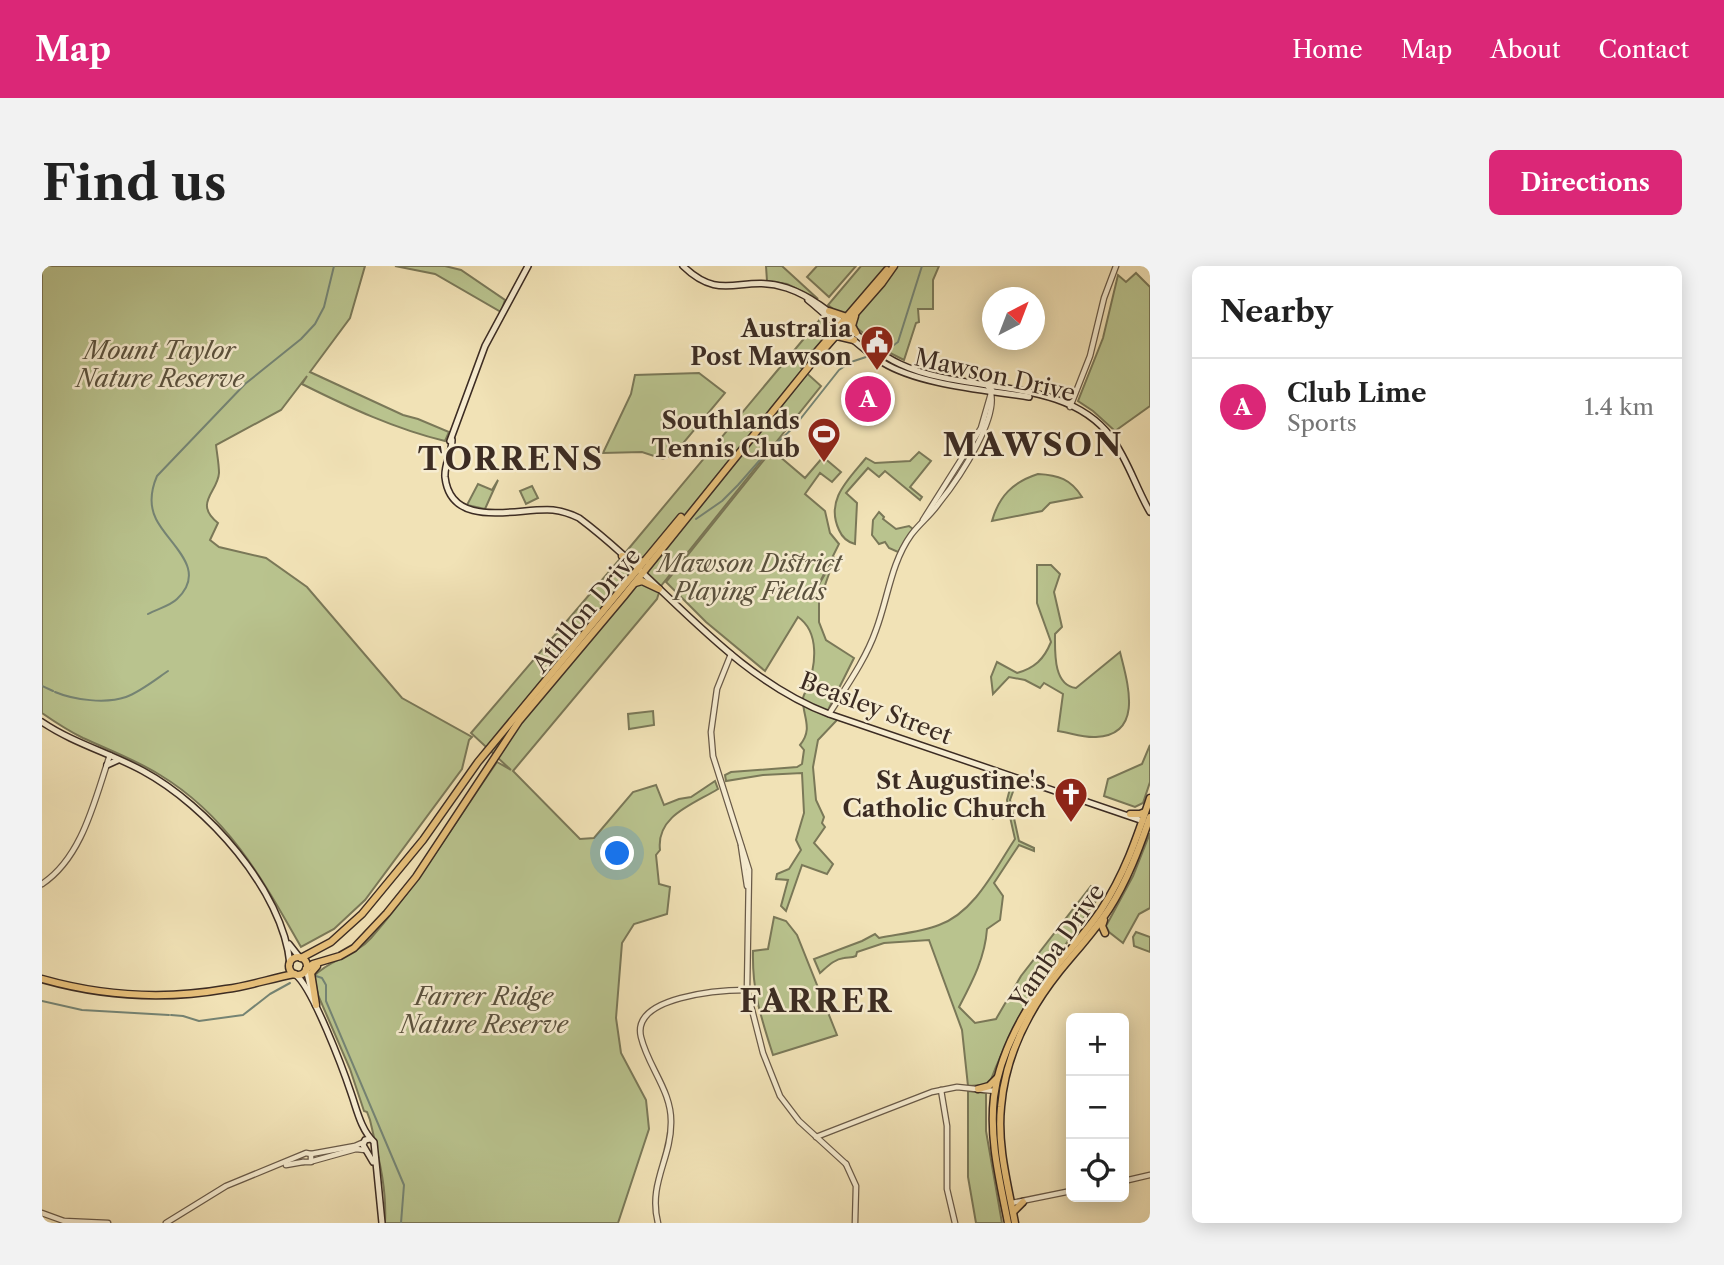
<!DOCTYPE html>
<html lang="en">
<head>
<meta charset="utf-8">
<style>
  :root { --surface:#fff; --page:#f2f2f2; --text:#222; --muted:#767676; --line:#e0e0e0; --accent:#db2777 }
  body { margin:0; font-family:"Libre Caslon Text",serif; background:var(--page); color:var(--text) }
  .controls { position:absolute; right:21px; bottom:21px; display:grid; overflow:hidden; border-radius:10px; box-shadow:0 4px 18px #0003 }
  .controls button { width:63px; height:63px; display:grid; place-items:center; padding:0; border:0; border-bottom:2px solid var(--line); background:var(--surface); color:var(--text); font:35px sans-serif }
  .compass { position:absolute; left:940px; top:21px; width:63px; height:63px; border-radius:50%; background:var(--surface); box-shadow:0 4px 18px #0003; rotate:42deg }
  .you { position:absolute; left:576px; top:588px; width:24px; height:24px; margin:-18px; border:5px solid #fff; border-radius:50%; background:#1a73e8; box-shadow:0 0 0 10px #1a73e833 }
  .badge { display:grid; place-items:center; width:46px; height:46px; border-radius:50%; background:var(--accent); color:#fff; font-size:23px; font-weight:700 }
  .pin { position:absolute; translate:-50% -50%; border:4px solid #fff; box-shadow:0 2px 7px #0006 }
  .list { margin:0; padding:0; list-style:none }
  h2 { display:flex; justify-content:space-between; align-items:center; height:91px; margin:0; padding:0 28px; font-size:30px }
  h2 small { font-size:23px; font-weight:400; color:var(--muted) }
  .list li { display:grid; grid-template-columns:46px 1fr auto; gap:21px; align-items:center; box-sizing:border-box; height:98px; padding:0 28px; border-top:2px solid var(--line) }
  .list b { display:block; font-size:26px; white-space:nowrap }
  .list p { margin:0; font-size:23px; white-space:nowrap; color:var(--muted) }
  .list em { font-size:23px; font-style:normal; color:var(--muted) }
  .icon { flex:none; width:38px; height:38px; fill:none; stroke:currentColor; stroke-width:2; stroke-linecap:round; stroke-linejoin:round }
  .map { position:relative; flex:none; width:1108px; height:957px; overflow:hidden; border-radius:10px }
  header { display:flex; align-items:center; gap:42px; box-sizing:border-box; height:98px; padding:0 35px; background:var(--accent); color:#fff }
  header strong { font-size:33px }
  nav { display:flex; gap:38px; margin-inline-start:auto; font-size:24px }
  .intro { display:flex; align-items:center; justify-content:space-between; box-sizing:border-box; height:168px; padding:0 42px }
  h1 { margin:0; font-size:49px }
  .button { padding:18px 32px; border-radius:10px; background:var(--accent); color:#fff; font-size:24px; font-weight:700 }
  main { display:flex; gap:42px; padding:0 42px }
  aside { flex:1; background:var(--surface); border-radius:10px; box-shadow:0 4px 18px #0003 }
  .map>svg:first-child { display:block }
</style>
</head>
<body>
<header>
<strong>Map</strong>
<nav><a>Home</a><a>Map</a><a>About</a><a>Contact</a></nav>
</header>
<div class="intro"><h1>Find us</h1><a class="button">Directions</a></div>
<main>
<div class="map">
<svg width="1108" height="957" viewBox="0 0 1108 957">
  <rect width="100%" height="100%" fill="#f1e2b6"/>
  <filter id="stains"><feTurbulence type="fractalNoise" baseFrequency=".00286" numOctaves="4"/><feColorMatrix values="0 0 0 0 .2 0 0 0 0 .09 0 0 0 0 .02 0 0 0 .5 -.17"/></filter>
  <radialGradient id="worn" r=".72"><stop offset=".6" stop-color="#630" stop-opacity="0"/><stop offset="1" stop-color="#630" stop-opacity=".3"/></radialGradient>
  <g fill="#b9c38e" stroke="#7a7858" stroke-width="2">
    <path d="M0 0H323L308 52 268 106 361 149 376 153 407 166 403 175C353 163 306 141 260 118L265 110 239 144 174 179C175 188 177 198 177 207 176 226 151 237 176 257L168 274 177 281 224 292 265 321 360 432 430 471 427 474 420 503 323 634 292 663 259 681C221 614 186 550 118 509 94 494 67 484 41 472 27 465 13 456 0 447Z"/>
    <polygon points="353,0 403,0 419,4 463,34 459,46 393,8"/>
    <polygon points="724,0 740,0 776,33 745,18 725,15"/>
    <polygon points="775,0 814,0 787,31 765,11"/>
    <polygon points="819,0 897,0 891,14 891,43 876,43 877,56 874,57 862,94 842,84 815,62 814,58 799,46 795,46 786,39"/>
    <polygon points="1094,7 1108,21 1108,140 1073,165 1051,145 1036,135 1061,72 1076,9 1084,16"/>
    <path d="M780 51 788 58 786 69 759 102 779 120 619 320 615 333 471 505 538 573 552 572 591 526 614 519 622 539 637 533 649 531 673 515 676 523C650 539 614 550 618 584L614 589 617 618 628 621 625 648 592 658 580 677 574 752 579 787 604 834 607 863 576 957H343C345 921 336 889 328 854L325 846 322 845 308 803 276 729 272 710C288 693 313 690 329 672 377 617 414 555 455 496L469 504 429 467 583 287Z"/>
    <polygon points="657,107 683,127 633,187 621,193 600,186 561,187 589,128 593,109"/>
    <path d="M730 184 763 212 781 191 799 206 790 216 778 207 763 228 783 245 788 267 797 278 776 320 793 291 777 336V356L784 374 812 392 784 448 795 454 776 474 771 501 774 534 782 551 780 557 783 561 772 577 791 598 785 608 760 599 744 645 739 640 746 614 734 613 735 608 747 603 759 584 754 574 762 547 760 507 721 509 684 515 683 509 689 506 755 501 760 498 762 484 758 479C772 462 760 450 761 432 762 428 764 425 765 422 774 400 778 366 756 351L723 405 664 356 624 316Z"/>
    <path d="M877 186 889 195 868 221 880 231 878 234 843 205 837 211 826 202 804 227 815 237 813 278C805 276 800 271 797 264 783 234 806 214 824 192L833 197 868 195Z"/>
    <path d="M996 208C1016 209 1029 213 1040 231L1008 237 1000 245 950 255C957 230 971 216 996 208Z"/>
    <polygon points="456,214 443,243 425,239 436,218 450,224"/>
    <polygon points="490,220 496,232 484,238 478,225"/>
    <polygon points="837,246 842,251 841,253 854,263 867,260 871,263 856,286 847,282 843,276 837,278 830,269 831,254"/>
    <path d="M995 299H1009L1018 308 1012 326 1020 361 1013 368C1013 386 1011 419 1034 422L1078 386C1085 415 1103 469 1054 471 1042 472 1029 467 1016 465L1021 428 1002 417 998 422 983 414 967 411 951 428 949 411 955 396 975 407C993 402 1002 393 1009 376L995 337Z"/>
    <polygon points="611,445 612,459 587,463 586,448"/>
    <polygon points="1108,479 1108,516 1101,537 1093,541 1062,530 1066,513 1100,498"/>
    <path d="M969 519 973 520 968 534 977 575 992 582V585L977 579 952 617 961 630 958 654 945 663C943 692 930 716 917 741L933 757 954 753 979 710 1049 620 1061 625C1018 686 974 746 948 816L942 819 926 820 920 764 887 674 842 677 815 686 814 690C810 692 806 691 802 692 792 693 785 701 778 707L772 693 820 675 833 668 837 672C857 668 879 666 897 659 933 646 953 603 973 573L966 542 951 553 949 551 966 539 965 534Z"/>
    <polygon points="1108,567 1108,642 1097,648 1081,677 1067,666 1064,660 1091,610"/>
    <path d="M732 651 744 655 755 669 795 769 731 789C719 751 710 726 711 685L726 683Z"/>
    <polygon points="1094,666 1108,671 1108,686 1092,680 1091,671"/>
    <polygon points="926,825 944,827 944,865 960,957 934,957 926,911"/>
  </g>
  <g fill="none" stroke-linecap="round" stroke-linejoin="round">
    <g stroke="#758474" stroke-width="2">
      <polyline points="845,84 856,76 880,0"/>
      <polyline points="654,253 680,235 696,219 724,187 752,161 797,104 809,96 824,91"/>
      <path d="M106 348C115 343 128 340 135 333 167 303 126 278 114 253 107 239 109 224 115 210L203 118 259 73 273 58 282 41 292 0"/>
      <polyline points="0,420 11,425"/>
      <path d="M13 426C32 434 64 438 84 431 98 426 113 414 126 405"/>
      <polyline points="274,710 280,712 284,719 284,735 362,919 359,957"/>
      <polyline points="0,735 40,744 127,749"/>
      <polyline points="129,749 141,750 157,755 201,749 228,728 248,717"/>
    </g>
    <defs>
      <g id="tertiary">
        <polyline points="1028,141 1048,90 1062,32 1074,0"/>
        <polyline points="881,254 939,162 950,124"/>
        <polyline points="689,388 675,423 669,466 671,490 707,604 705,724 721,787 738,830 757,855 804,898"/>
        <path d="M787 448C804 421 824 393 834 364 846 332 849 297 869 269 878 257 889 249 897 237 914 216 965 143 945 119"/>
        <polyline points="699,580 705,620"/>
        <path d="M0 618C41 591 53 532 68 489"/>
        <polyline points="899,824 905,860 905,923 913,957"/>
        <polyline points="774,871 890,826 915,821 953,825"/>
        <polyline points="269,888 313,880 322,876"/>
        <polyline points="271,895 314,883 323,884"/>
        <polyline points="804,898 814,920 813,957"/>
        <polyline points="244,899 261,896"/>
        <polyline points="1082,915 1108,909"/>
        <polyline points="970,937 1029,925"/>
        <polyline points="0,947 22,955 66,957"/>
        <polyline points="124,957 184,920 264,887 269,888 269,896 261,896"/>
        <path d="M616 957C606 918 629 893 629 857 630 825 606 801 599 771 589 730 679 724 705 724"/>
      </g>
      <g id="secondary">
        <path d="M641 0C680 38 699 7 745 22 789 37 816 78 858 98 923 129 1023 109 1069 171 1086 194 1094 222 1108 246"/>
        <path d="M766 34C791 54 813 79 840 96 877 119 944 124 987 131"/>
        <path d="M410 174C410 187 402 198 403 211 409 265 477 241 511 244 520 245 529 248 537 252 621 315 687 410 787 448L1101 555"/>
        <polyline points="408,175 443,80 486,0"/>
        <path d="M0 456C31 477 68 487 101 505 164 539 241 624 248 698"/>
        <polyline points="65,499 76,494"/>
        <polyline points="247,678 258,692"/>
        <polyline points="264,703 269,724"/>
        <path d="M254 709C271 723 301 803 309 827 315 844 319 864 332 876L340 957"/>
        <polyline points="328,873 323,874 321,879 331,896"/>
      </g>
      <g id="primary">
        <polyline points="787,45 805,51"/>
        <polyline points="813,50 810,60 814,67"/>
        <polyline points="788,67 791,55"/>
        <polyline points="795,70 812,74"/>
        <polyline points="772,89 845,4"/>
        <polyline points="580,290 593,296 604,295"/>
        <polyline points="593,317 600,315 617,323"/>
        <polyline points="1088,548 1098,548 1103,546"/>
        <polyline points="1062,654 1060,660 1063,667"/>
        <circle cx="256" cy="700" r="9"/>
        <polyline points="259,692 289,676 320,648 381,574 436,496 639,251"/>
        <polyline points="264,703 271,698 298,690 312,682 345,647 374,611 477,455 582,330 769,98 840,17 852,0"/>
        <path d="M0 713C60 730 122 734 184 723 208 720 230 712 253 708"/>
        <polyline points="274,739 269,707 275,700"/>
        <polyline points="936,823 947,820 955,812"/>
        <polyline points="971,946 981,936"/>
        <path d="M966 957C958 915 947 874 952 831 958 784 985 739 1013 702 1028 683 1045 665 1059 644 1082 609 1095 572 1108 532"/>
        <path d="M973 957C966 919 955 880 959 841 963 791 986 745 1017 706 1034 685 1052 666 1067 643 1085 615 1097 583 1108 551"/>
      </g>
    </defs>
    <use href="#tertiary" stroke="#695a48" stroke-width="7"/>
    <use href="#secondary" stroke="#3c2c23" stroke-width="8"/>
    <use href="#primary" stroke="#3c2c23" stroke-width="9"/>
    <use href="#tertiary" stroke="#f6ecd0" stroke-width="4.5"/>
    <use href="#secondary" stroke="#f6ecd0" stroke-width="5"/>
    <use href="#primary" stroke="#e8c17b" stroke-width="6"/>
  </g>
  <defs>
    <symbol id="civic-pin" viewBox="-11 -11 22 30"><path d="M0 17L-7.5 6A9.5 9.5 0 1 1 7.5 6Z" fill="#8f2418" stroke="#f6ecd0"/><path d="M-.6-6.5H3V-4.5H.6V-3L4-1V1h2V6H-6V1h2V-1L-.6-3ZM-1.2 2.5V6h2.4V2.5Z" fill="#fff"/></symbol>
    <symbol id="stadium-pin" viewBox="-11 -11 22 30"><path d="M0 17L-7.5 6A9.5 9.5 0 1 1 7.5 6Z" fill="#8f2418" stroke="#f6ecd0"/><path d="M0-5a6.5 5 0 1 0 0 10a6.5 5 0 1 0 0-10ZM-3.5-1.8h7v3.6h-7Z" fill="#fff"/></symbol>
    <symbol id="church-pin" viewBox="-11 -11 22 30"><path d="M0 17L-7.5 6A9.5 9.5 0 1 1 7.5 6Z" fill="#8f2418" stroke="#f6ecd0"/><path d="M-1.2-6h2.4v3.5h3.3v2.4h-3.3V6h-2.4V-.1h-3.3v-2.4h3.3Z" fill="#fff"/></symbol>
  </defs>
  <g fill-rule="evenodd">
    <use href="#civic-pin" x="816" y="57" width="38" height="52"/>
    <use href="#stadium-pin" x="763" y="149" width="38" height="52"/>
    <use href="#church-pin" x="1010" y="509" width="38" height="52"/>
  </g>
  <g text-anchor="middle" dominant-baseline="central" stroke-width="5" stroke-linejoin="round" paint-order="stroke">
    <g font-size="24" font-weight="bold" fill="#3c2c23" stroke="#f6ecd0" text-anchor="end">
      <text x="810" y="62">Australia<tspan x="810" dy="28">Post Mawson</tspan></text>
      <text x="758" y="154">Southlands<tspan x="758" dy="28">Tennis Club</tspan></text>
      <text x="1004" y="514">St Augustine's<tspan x="1004" dy="28">Catholic Church</tspan></text>
    </g>
    <g font-size="24" font-style="italic" fill="#5b523e" stroke="#f6ecd0">
      <text x="118" y="84">Mount Taylor<tspan x="118" dy="28">Nature Reserve</tspan></text>
      <text x="708" y="297">Mawson District<tspan x="708" dy="28">Playing Fields</tspan></text>
      <text x="442" y="730">Farrer Ridge<tspan x="442" dy="28">Nature Reserve</tspan></text>
    </g>
    <g font-size="24" fill="#3c2c23" stroke="#f6ecd0">
      <text transform="translate(953 109) rotate(13)">Mawson Drive</text>
      <text transform="translate(544 344) rotate(-50)">Athllon Drive</text>
      <text transform="translate(834 442) rotate(21)">Beasley Street</text>
      <text transform="translate(1015 680) rotate(-55)">Yamba Drive</text>
    </g>
    <g font-size="32" font-weight="bold" letter-spacing="2" fill="#3c2c23" stroke="#f6ecd0">
      <text x="991" y="178">MAWSON</text>
      <text x="469" y="192">TORRENS</text>
      <text x="774" y="734">FARRER</text>
    </g>
  </g>
  <rect width="100%" height="100%" filter="url(#stains)"/>
  <rect width="100%" height="100%" fill="url(#worn)"/>
</svg>
<div class="controls">
<button>+</button>
<button>−</button>
<button><svg class="icon" aria-label="locate" viewBox="0 0 24 24"><circle cx="12" cy="12" r="6"/><path d="M12 2v4M12 18v4M2 12h4M18 12h4"/></svg></button>
</div>
<svg class="compass" viewBox="-18 -18 36 36"><path d="M0-13l5 13h-10z" fill="#e53935"/><path d="M0 13l5-13h-10z" fill="#767676"/></svg>
<div class="you"></div>
<div class="pin badge" style="left:826px;top:133px">A</div>
</div>
<aside>
<h2>Nearby<small></small></h2>
<ul class="list">
<li><span class="badge">A</span><div><b>Club Lime</b><p>Sports</p></div><em>1.4 km</em></li>
</ul>
</aside>
</main>
</body>
</html>
